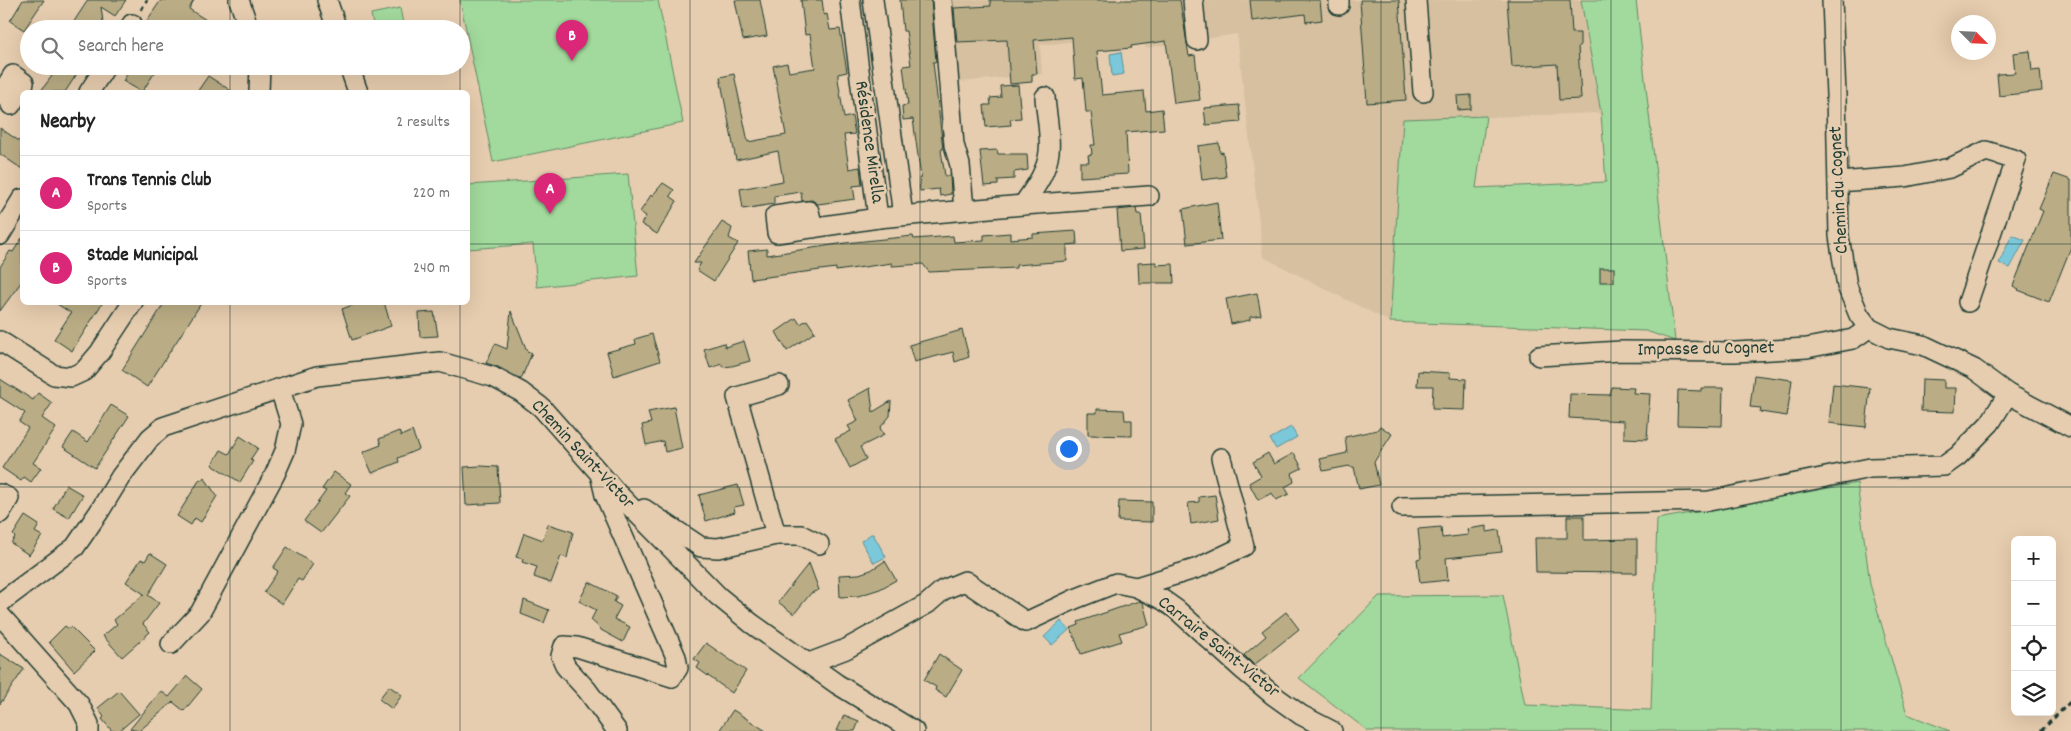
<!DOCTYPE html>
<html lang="en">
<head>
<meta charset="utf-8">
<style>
  :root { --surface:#fff; --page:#f2f2f2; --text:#222; --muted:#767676; --line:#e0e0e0; --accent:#db2777 }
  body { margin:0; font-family:Dekko,sans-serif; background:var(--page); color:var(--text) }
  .controls { position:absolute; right:15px; bottom:15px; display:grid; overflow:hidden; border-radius:8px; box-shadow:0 5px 20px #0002 }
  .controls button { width:45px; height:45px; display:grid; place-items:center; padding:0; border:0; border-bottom:1px solid var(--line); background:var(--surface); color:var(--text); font:25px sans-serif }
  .compass { position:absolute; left:1951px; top:15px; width:45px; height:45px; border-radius:50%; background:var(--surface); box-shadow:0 5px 20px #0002; rotate:114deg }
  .you { position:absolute; left:1068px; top:448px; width:18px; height:18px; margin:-12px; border:4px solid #fff; border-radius:50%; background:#1a73e8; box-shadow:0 0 0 8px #1a73e833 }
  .badge { display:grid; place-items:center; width:32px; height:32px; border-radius:50%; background:var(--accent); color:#fff; font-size:16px; font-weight:700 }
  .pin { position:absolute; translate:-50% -41px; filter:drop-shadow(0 1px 2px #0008) }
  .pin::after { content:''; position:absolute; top:26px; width:18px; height:15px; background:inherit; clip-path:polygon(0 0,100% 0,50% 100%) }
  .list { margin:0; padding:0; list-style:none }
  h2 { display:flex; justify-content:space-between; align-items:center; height:65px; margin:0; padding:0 20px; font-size:21px }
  h2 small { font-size:16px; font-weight:400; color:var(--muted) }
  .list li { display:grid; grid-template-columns:32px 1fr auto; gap:15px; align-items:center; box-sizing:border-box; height:75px; padding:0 20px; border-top:1px solid var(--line) }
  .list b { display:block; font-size:19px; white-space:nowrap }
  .list p { margin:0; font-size:16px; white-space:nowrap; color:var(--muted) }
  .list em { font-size:16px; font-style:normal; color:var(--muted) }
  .icon { flex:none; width:28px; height:28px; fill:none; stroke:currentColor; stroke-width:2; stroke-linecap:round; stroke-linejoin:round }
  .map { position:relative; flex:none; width:2071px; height:731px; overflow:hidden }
  .search { position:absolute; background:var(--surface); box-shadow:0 5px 20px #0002; left:20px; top:20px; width:450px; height:55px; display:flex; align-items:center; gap:12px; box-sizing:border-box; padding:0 18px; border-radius:28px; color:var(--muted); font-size:19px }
  .panel { position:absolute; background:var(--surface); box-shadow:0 5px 20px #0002; left:20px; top:90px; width:450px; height:215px; border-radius:8px }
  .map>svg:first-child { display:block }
</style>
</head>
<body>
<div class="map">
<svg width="2071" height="731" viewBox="0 0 2071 731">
  <rect width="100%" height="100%" fill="#e7cdaf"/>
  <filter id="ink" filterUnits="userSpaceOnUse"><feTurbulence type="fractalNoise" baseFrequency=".02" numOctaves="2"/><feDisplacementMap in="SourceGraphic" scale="10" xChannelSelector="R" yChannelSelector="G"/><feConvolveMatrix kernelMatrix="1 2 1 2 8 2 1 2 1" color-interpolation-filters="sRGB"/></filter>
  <g filter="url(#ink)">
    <polygon fill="#d6c0a0" points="938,0 1581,0 1601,113 1403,120 1390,322 1263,257 1237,34 1146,48 1140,35 1040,45 1042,74 950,83"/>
    <g fill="#a2d99c" stroke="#608b68">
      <polygon points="460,0 658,0 683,123 493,162"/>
      <polygon points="1581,0 1636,0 1675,341 1646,331 1390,322 1403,119 1486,116 1476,188 1606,182 1601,113"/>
      <polygon points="400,8 404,29 374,29 371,14"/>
      <polygon points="628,174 638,276 537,287 533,244 468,249 468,185"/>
      <polygon points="1857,483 1870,584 1907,714 1950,731 1368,731 1299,678 1379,596 1503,595 1525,705 1651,710 1657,519"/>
    </g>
    <g fill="#7cc8db" stroke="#579098">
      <polygon points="1121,52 1124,74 1112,76 1110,54"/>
      <polygon points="2012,235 2025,240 2010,268 1999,263"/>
      <polygon points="1291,427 1297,437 1276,449 1270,439"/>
      <polygon points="871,534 873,534 886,557 874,563 861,541"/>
      <polygon points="1061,621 1069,630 1052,645 1044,637"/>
    </g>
    <g fill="#baad85" stroke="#1f3d34">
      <polygon points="23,0 44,0 24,30 10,21"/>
      <polygon points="88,0 126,0 115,16 101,7 104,29 69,29"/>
      <polygon points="161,0 194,0 189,9 220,29 155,29 146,22"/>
      <polygon points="735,0 760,0 767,36 743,40"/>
      <polygon points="801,0 822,0 824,15 827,14 830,30 840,29 847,72 838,74 838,79 844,118 852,116 855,134 844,135 849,169 860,167 862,185 853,186 855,199 818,204 812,200 802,201 801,192 774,196 774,204 743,209 740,189 783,181 778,151 736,160 720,77 734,74 748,142 786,135 773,66 787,63 789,72 815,68 810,34 805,35"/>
      <polygon points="900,0 931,0 936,62 933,62 943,149 941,150 945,176 950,176 951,194 940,196 939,189 920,191 919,178 921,178 913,119 903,120 902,106 908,105 903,66 911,65 906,31 903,31"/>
      <polygon points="990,0 1180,0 1189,56 1195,55 1200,100 1174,103 1166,41 1131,46 1132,48 1097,51 1102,95 1144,91 1146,111 1162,109 1164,129 1126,132 1128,174 1080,177 1080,162 1089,162 1088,155 1092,154 1091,145 1095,145 1091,112 1086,112 1083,78 1075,79 1072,37 1034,40 1037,74 1032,74 1032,82 1010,84 1007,40 957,42 954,8 991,6"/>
      <polygon points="1250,0 1320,0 1322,20 1306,22 1305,14 1252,21"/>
      <polygon points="1360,0 1399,0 1406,100 1367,103"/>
      <polygon points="1507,0 1570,0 1572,33 1580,33 1580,46 1578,46 1581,99 1559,100 1557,64 1512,67"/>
      <polygon points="2030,51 2032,71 2040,70 2042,91 1999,96 1997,74 2015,73 2013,53"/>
      <polygon points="37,66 82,66 65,92 40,92 52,76"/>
      <polygon points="132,66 159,66 142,92 123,81"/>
      <polygon points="208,76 233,92 197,92"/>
      <polygon points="1018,85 1021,118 1010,119 1011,125 986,127 984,105 991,105 990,98 1001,97 1000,86"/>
      <polygon points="1471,95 1471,109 1458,110 1457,96"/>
      <polygon points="1239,105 1241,122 1206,125 1204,108"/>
      <polygon points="0,128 22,143 22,169 0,154"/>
      <polygon points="1219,143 1220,153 1223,152 1226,177 1202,180 1198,146"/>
      <polygon points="997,150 998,154 1027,154 1028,170 1014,172 1014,179 998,180 998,185 984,186 980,151"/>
      <polygon points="2054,174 2071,180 2071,247 2049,302 2018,290 2019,289 2013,286 2043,211 2039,209"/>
      <polygon points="663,183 674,190 670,196 677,201 657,234 641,224 646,216 640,212 651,195 652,196"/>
      <polygon points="1217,202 1221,240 1187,244 1183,209"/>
      <polygon points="1136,208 1137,214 1141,214 1144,249 1120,251 1117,210"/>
      <polygon points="722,222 732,228 729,238 738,243 714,281 697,270 701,263 694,263"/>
      <polygon points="1076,231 1077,244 1067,245 1067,261 1016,265 1016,268 929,272 923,264 892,266 892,263 836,271 836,268 751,279 748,251 767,249 767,255 845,243 913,236 914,239 953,236 954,242 984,240 984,235 1010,233 1010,239 1033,237 1033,234"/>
      <polygon points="22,238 22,281 0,311 0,267 10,251 13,252"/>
      <polygon points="1156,262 1156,265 1173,264 1174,283 1139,283 1138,263"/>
      <rect x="1600" y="268" width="14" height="14"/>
      <polygon points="1257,293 1261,315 1250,317 1250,320 1231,324 1226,299"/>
      <polygon points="54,302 103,302 72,351 54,339 71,313"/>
      <polygon points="165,302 202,302 147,387 122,370"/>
      <polygon points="361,302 384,302 391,326 352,340 342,309"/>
      <polygon points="511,311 527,351 532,353 521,379 498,367 486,363 495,344 507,349"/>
      <polygon points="434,312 438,336 420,337 419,313"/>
      <polygon points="796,318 800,324 807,320 815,332 787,351 776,332"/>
      <polygon points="962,330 969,357 955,362 953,352 914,362 909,345"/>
      <polygon points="652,334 660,361 614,376 607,352 636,344 635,339"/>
      <polygon points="744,341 750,361 732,366 723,367 722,364 710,368 704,349 724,343 725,347"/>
      <polygon points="1418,371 1450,373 1450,378 1466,379 1465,410 1432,409 1433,386 1417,386"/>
      <polygon points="1754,375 1792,380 1787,416 1760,412 1761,408 1750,407"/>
      <polygon points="0,379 33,400 38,393 52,403 42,418 56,428 33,463 41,468 31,482 24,477 21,481 2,468 28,428 19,422 25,413 0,397"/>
      <polygon points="1922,379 1944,380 1944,388 1956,388 1955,412 1921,411"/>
      <polygon points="1833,384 1870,388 1866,427 1829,423"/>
      <polygon points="1612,387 1634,388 1633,393 1650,394 1647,439 1624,438 1624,421 1569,418 1570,394 1610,395"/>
      <polygon points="870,388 873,412 891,401 890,416 880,428 884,435 860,447 866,459 850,468 835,439 851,431 848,426 858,421 848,400"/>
      <polygon points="1701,388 1723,388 1722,426 1677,425 1678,390 1701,391"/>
      <polygon points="111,405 129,416 95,468 63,447 73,432 88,442"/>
      <polygon points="674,407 682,448 665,452 663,441 646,445 642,425 651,423 648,412"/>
      <polygon points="1097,409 1124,410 1125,420 1132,420 1132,436 1088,435 1088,413 1097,413"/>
      <polygon points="1380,426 1392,434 1374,462 1379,485 1359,489 1354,467 1350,467 1349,466 1323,471 1320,459 1347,453 1345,437 1377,430"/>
      <polygon points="399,431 401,436 412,431 419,449 398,458 399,462 372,473 363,452 381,445 379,439"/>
      <polygon points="240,436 258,448 250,460 253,461 240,482 212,465 221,450 229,454"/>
      <polygon points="1268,453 1274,464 1294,453 1302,468 1292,473 1294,482 1285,487 1289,494 1276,500 1272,493 1258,500 1249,483 1261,476 1253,462"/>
      <polygon points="481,466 498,467 500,503 466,505 464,467"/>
      <polygon points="334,472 351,484 345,493 350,496 321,533 304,521 326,491 322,489"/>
      <polygon points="204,477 217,496 201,522 195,518 191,525 177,516 200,479 202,480"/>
      <polygon points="66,485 83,495 69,518 53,509"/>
      <polygon points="738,485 744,505 734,507 735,512 706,521 699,495"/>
      <polygon points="1215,495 1219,519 1191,524 1188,503 1199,502 1199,497"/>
      <polygon points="1119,501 1152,502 1152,522 1118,521"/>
      <polygon points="25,516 39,525 35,532 42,536 29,555 11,543 15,537 13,535"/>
      <polygon points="1567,516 1584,516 1584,540 1637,539 1637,573 1536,572 1535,538 1567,538"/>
      <polygon points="548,524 573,532 567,558 561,556 551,583 534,577 537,567 522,562 523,559 516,557 524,533 543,540"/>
      <polygon points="1487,526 1487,532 1499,530 1502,552 1446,558 1448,580 1420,583 1417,559 1421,558 1418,529 1441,527 1442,538 1468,535 1467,529"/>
      <polygon points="287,547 313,564 302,581 298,579 282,604 264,592 278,571 273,568"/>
      <polygon points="150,553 167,564 148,595 159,603 143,624 150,632 122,657 103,636 117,624 114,620 144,594 126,582 141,559 145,561"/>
      <polygon points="885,561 896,580 880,589 858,596 840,597 839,575 859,574 871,570"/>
      <polygon points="809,563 819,590 811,593 794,614 778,602"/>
      <polygon points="589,582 617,596 614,602 621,606 614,619 630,627 623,642 601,630 601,629 591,620 596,610 579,601"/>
      <polygon points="524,600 549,610 544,623 521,614"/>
      <polygon points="1139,601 1143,603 1149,625 1119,633 1122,641 1081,654 1071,628 1079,625 1078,622"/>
      <polygon points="1286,612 1299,629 1254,665 1244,655 1266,636 1262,631"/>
      <polygon points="65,626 69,629 71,627 95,651 74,671 49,642"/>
      <polygon points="706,643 746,671 732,693 697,668 700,663 694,659"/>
      <polygon points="0,654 24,669 0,704"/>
      <polygon points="939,654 962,670 946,697 935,690 936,687 924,680"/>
      <polygon points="187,676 202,689 184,711 173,702 139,731 130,729 161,691 169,697"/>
      <polygon points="389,686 402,695 392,709 379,699"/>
      <polygon points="119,691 139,714 119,731 112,731 102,719 104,717 98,708"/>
      <polygon points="733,710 766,731 719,731"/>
      <polygon points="844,715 859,721 855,731 837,731"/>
    </g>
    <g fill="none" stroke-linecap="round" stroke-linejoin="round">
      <defs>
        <g id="minor">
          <polyline points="239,0 249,29"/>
          <polyline points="327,0 337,29"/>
          <polyline points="873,0 903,215"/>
          <polyline points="942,0 954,145 960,165 964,209"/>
          <polyline points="1193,0 1197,40"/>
          <polyline points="1339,0 1339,5"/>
          <polyline points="1416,0 1423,92"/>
          <polyline points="1832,0 1836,95 1839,236 1847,286 1859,315 1869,328 1889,338 1923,345 1974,369 2008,394 2071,427"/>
          <polyline points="129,29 132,24"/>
          <polyline points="349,66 358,92"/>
          <polyline points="89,92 106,66"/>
          <polyline points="259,92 260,66"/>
          <polyline points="0,96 13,75 24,83 11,105"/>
          <polyline points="1838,182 1905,177 1950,168 1986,151 2016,160 1968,302"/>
          <path d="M1023 205C1034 189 1047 172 1049 152 1051 134 1046 114 1045 97"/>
          <polyline points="878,218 1023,205 1149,196"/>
          <polyline points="813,228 809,211 775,216 777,233 878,218 850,0"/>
          <polyline points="0,235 22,199"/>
          <polyline points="0,341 54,375 71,377 84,371 100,352 133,302"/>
          <polyline points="1539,356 1621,351 1735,352 1807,348 1853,339 1869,328"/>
          <polyline points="601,478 605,495 676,657 678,668 672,677 577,647 564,646 561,656 566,667 587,690 617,731"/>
          <polyline points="0,494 9,498 0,513"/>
          <polyline points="1402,507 1709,501 1870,468 1944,466 1958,456 1990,423 2008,394"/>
          <polyline points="644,509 701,547 718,548 776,535 737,397 779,385"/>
          <polyline points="776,535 801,535 819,544"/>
          <polyline points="1136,587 1198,568 1244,546 1221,458"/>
          <polyline points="0,603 75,547 99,512 121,476 150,438 163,427 317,376 440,362 493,377 521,392 541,407 617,493 718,596 751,623 837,684 914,731"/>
          <polyline points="0,615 79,704 89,724 89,731"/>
          <polyline points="171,644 200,613 275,474 285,451 291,424 280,389"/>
          <polyline points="809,663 846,649 927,604 943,590 965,581 1026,622 1075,599 1116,583 1136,587 1163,600 1177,610 1242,669 1273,695 1301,715 1332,731"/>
        </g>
      </defs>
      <use href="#minor" stroke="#1f3d34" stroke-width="22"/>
      <g stroke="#1f3d34" stroke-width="3" stroke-dasharray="5 4" stroke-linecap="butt">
        <polyline points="141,10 147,0"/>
        <polyline points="2041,731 2071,701"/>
      </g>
      <use href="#minor" stroke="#e7cdaf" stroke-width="19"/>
    </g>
  </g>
  <path fill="none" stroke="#1f3d34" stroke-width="1" stroke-opacity="0.55" d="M230 0V29M460 0V29M690 0V731M920 0V731M1151 0V731M1381 0V731M1611 0V731M1841 0V731M230 66V92M460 66V92M0 244H22M468 244H2071M230 302V731M460 302V731M0 487H2071"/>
  <g text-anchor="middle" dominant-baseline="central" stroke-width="5" stroke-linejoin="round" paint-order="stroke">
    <g font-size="19" fill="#1f3d34" stroke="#e7cdaf">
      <text transform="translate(868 142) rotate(82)">Résidence Mirella</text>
      <text transform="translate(1840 190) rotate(-93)">Chemin du Cognet</text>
      <text transform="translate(1706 350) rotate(-1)">Impasse du Cognet</text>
      <text transform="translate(582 455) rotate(47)">Chemin Saint-Victor</text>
      <text transform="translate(1218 648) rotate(39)">Carraire Saint-Victor</text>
    </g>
  </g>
</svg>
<div class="controls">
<button>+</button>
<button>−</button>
<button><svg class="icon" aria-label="locate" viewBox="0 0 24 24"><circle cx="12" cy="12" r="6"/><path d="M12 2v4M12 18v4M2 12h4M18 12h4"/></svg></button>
<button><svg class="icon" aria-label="layers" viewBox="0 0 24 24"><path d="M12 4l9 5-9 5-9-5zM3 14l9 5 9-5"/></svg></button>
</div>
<svg class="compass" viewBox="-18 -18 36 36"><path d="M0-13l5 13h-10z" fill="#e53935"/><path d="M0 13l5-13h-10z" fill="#767676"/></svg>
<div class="you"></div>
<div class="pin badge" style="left:550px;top:214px">A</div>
<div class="pin badge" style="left:572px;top:61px">B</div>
<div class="search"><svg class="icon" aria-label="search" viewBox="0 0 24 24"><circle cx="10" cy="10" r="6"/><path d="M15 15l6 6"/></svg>Search here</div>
<section class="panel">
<h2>Nearby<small>2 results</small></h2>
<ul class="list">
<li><span class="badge">A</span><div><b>Trans Tennis Club</b><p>Sports</p></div><em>220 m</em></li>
<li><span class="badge">B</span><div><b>Stade Municipal</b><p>Sports</p></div><em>240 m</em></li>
</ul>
</section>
</div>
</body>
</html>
